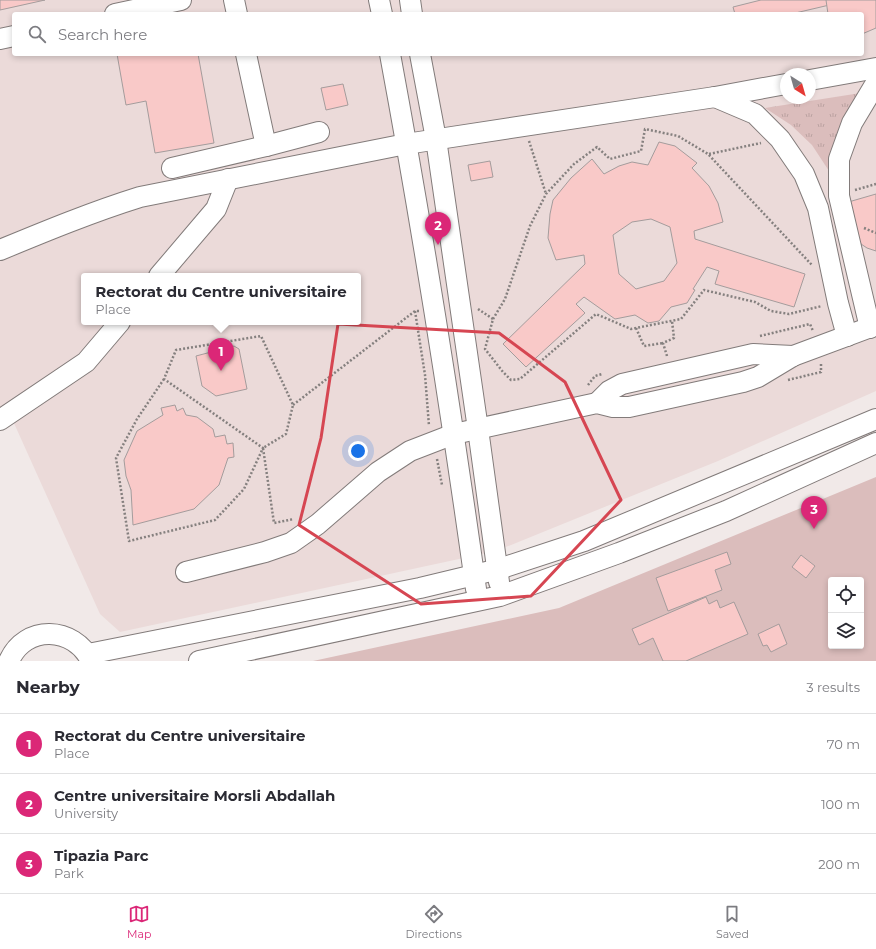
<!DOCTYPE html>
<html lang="en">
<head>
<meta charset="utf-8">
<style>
  :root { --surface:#fff; --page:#f2f2f3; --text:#2b2b33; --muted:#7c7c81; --line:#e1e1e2; --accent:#db2777 }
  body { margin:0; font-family:Montserrat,sans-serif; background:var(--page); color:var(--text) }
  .controls { position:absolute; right:12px; bottom:12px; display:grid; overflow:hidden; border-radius:4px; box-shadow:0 2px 6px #0003 }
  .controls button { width:36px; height:36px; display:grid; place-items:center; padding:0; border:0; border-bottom:1px solid var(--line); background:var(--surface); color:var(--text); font:20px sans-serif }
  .compass { position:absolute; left:780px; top:68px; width:36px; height:36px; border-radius:50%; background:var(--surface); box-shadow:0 2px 6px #0003; rotate:143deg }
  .you { position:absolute; left:358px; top:451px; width:14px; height:14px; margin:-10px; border:3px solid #fff; border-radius:50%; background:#1a73e8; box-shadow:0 0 0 6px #1a73e833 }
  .badge { display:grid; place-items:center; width:26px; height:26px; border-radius:50%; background:var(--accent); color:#fff; font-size:13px; font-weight:700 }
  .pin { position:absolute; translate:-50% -33px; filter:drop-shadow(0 1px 2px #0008) }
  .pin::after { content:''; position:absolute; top:21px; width:14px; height:12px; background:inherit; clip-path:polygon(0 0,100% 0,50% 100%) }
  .popup { position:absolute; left:81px; top:273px; width:280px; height:52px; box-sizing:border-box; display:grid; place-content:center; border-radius:4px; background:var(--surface); filter:drop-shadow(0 1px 3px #0005); font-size:13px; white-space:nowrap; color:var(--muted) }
  .popup b { font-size:15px; color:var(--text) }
  .popup::after { content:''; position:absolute; left:50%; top:100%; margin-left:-8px; border:8px solid transparent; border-top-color:var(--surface) }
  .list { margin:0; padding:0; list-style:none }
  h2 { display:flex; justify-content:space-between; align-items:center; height:52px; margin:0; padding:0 16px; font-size:17px }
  h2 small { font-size:13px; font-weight:400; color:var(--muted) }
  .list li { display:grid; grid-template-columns:26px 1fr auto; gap:12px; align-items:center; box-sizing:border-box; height:60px; padding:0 16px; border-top:1px solid var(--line) }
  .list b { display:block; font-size:15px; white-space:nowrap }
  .list p { margin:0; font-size:13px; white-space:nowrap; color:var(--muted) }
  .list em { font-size:13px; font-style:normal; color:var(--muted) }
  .icon { flex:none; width:22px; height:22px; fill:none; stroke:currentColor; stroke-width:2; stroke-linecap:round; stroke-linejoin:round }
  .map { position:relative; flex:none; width:876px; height:661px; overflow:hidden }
  .search { position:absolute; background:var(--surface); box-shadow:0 2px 6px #0003; left:12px; right:12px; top:12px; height:44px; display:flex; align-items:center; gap:10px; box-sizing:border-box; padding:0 14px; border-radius:4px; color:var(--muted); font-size:15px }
  .sheet { height:232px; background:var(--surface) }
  nav { display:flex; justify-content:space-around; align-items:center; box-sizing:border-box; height:56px; border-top:1px solid var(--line); background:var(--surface); font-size:11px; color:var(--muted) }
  nav a { display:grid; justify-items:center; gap:2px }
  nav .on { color:var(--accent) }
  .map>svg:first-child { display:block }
</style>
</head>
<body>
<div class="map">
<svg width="876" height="661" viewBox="0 0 876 661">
  <defs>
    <pattern id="grass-tufts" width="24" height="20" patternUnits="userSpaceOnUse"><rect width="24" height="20" fill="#dbbdbc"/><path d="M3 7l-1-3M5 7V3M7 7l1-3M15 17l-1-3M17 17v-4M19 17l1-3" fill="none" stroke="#bba2a1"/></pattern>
  </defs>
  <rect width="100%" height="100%" fill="#f1e9e8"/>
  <path fill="#ebdad9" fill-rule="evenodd" d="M0 0H876V391L718 461 496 551 120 632 100 614 13 421 0 430ZM14 14H862V54H14ZM786 74H810V98H786ZM84 276H358V322H84Z"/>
  <polygon fill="url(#grass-tufts)" points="867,92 841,134 829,171 812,145 791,125 765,108"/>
  <path fill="#dbbdbc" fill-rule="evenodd" d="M876 477V661H313L559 608ZM831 580H861V646H831Z"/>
  <g fill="#f9c9c8" stroke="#a49c9c" fill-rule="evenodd">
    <polygon points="0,0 45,0 0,10"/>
    <polygon points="761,0 837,0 838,3 791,14 735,14 733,7"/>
    <polygon points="826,0 876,0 876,28 862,34 862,14 828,14"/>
    <polygon points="117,54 198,54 214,143 155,153 146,101 126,105"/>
    <polygon points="343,84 348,105 326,110 321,88"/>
    <path d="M659 142 675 146 697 163 692 168 709 186 718 203 723 222 694 231 695 239 805 274 794 307 715 284 719 271 707 267 693 289 695 290 687 303 671 307 659 321 648 323 635 315 615 319 584 297 576 304 585 313 526 367 503 344 585 264 584 255 556 260 548 238 550 214 553 200 571 178 592 159 604 174 619 166 632 162 648 165ZM651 219 670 227 677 263 664 281 636 289 619 274 613 235 632 222Z"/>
    <polygon points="490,161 493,177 471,181 468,165"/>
    <polygon points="876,194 876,251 867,248 861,244 856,234 845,203"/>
    <polygon points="234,346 239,349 247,389 216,396 202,386 196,356"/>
    <polygon points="175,405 177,411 183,408 186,415 197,417 213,429 215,437 225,435 227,444 233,443 234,457 228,458 219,485 194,509 133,525 131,490 126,476 124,460 137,431 163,415 161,408"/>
    <polygon points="727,552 731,564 715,570 722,590 668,611 656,578"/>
    <polygon points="801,555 815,566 806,578 792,567"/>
    <polygon points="706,597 709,604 717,600 720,608 734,602 748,634 686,661 663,661 653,638 639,645 632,629"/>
    <polygon points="779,624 787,644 771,652 767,645 763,646 758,634"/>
  </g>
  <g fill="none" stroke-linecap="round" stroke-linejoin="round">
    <defs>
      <g id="minor">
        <polyline points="234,0 237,14"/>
        <polyline points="379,0 382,14"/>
        <polyline points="410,0 412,14"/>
        <polyline points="115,14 181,0"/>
        <polyline points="0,39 14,36"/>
        <polyline points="246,54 266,146"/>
        <path d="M390 54C423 232 451 410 476 589"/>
        <polyline points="420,54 436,139 478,429 499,582"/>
        <polyline points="810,80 876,68"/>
        <polyline points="715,97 755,114 780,139 804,174 818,208 838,303 847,336"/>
        <polyline points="172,168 266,146 319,132"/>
        <path d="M0 250C46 231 92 212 140 197L406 144 715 97 786 84"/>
        <polyline points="159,276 216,209 228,179"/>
        <polyline points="870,328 839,196 839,159 852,123 876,83"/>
        <polyline points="597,403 609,391 622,384 753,354 793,356"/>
        <polyline points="0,420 86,362 120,322"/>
        <polyline points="186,572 265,552 291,543 318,524 378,472 410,451 454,434 597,403 613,407 629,407 743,382 758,377 793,356 876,325"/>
        <polyline points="88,654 420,588 499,569 584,541 876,419"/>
        <path d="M9 661C25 624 74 626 91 661"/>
        <polyline points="199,661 500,596 619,553 726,511 876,443"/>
      </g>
    </defs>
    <use href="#minor" stroke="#827b7a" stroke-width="22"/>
    <g stroke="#85807f" stroke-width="2.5" stroke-dasharray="2 2" stroke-linecap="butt">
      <polyline points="529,141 546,194"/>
      <polyline points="709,154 761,143"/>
      <polyline points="855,190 876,184"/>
      <polyline points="864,228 876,233"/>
      <polyline points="478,309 493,319 485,349 503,372 511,380 520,379 596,314 631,329 681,319 704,290 755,302 771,311 789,314 822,306"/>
      <polyline points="415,311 425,375 429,426"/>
      <polyline points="493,319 505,299 530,226 546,194 574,164 597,147 610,159 641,151 645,129 678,136 708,154 811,264 812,265"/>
      <polyline points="636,328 644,346 663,343"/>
      <polyline points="760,336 810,324 813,331"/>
      <polyline points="667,356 663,343 674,338 672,321"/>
      <polyline points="164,379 137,419 116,458 129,541 215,520 244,489 263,448 164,379 176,350 261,336 293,405 286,434 263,448 274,523 294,519"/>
      <polyline points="788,380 821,372 821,363"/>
      <polyline points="588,385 595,376 602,374"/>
      <polyline points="293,405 415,311 419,311"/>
      <polyline points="437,459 442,485"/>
    </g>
    <use href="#minor" stroke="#fff" stroke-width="20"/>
  </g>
  <path fill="none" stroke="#d64652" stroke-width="3" stroke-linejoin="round" d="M338 324 499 333 565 382 621 500 531 596 421 604 299 525 321 438Z"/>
</svg>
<div class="controls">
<button><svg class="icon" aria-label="locate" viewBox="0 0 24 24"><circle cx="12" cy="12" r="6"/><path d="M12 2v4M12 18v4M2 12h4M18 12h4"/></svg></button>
<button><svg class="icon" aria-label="layers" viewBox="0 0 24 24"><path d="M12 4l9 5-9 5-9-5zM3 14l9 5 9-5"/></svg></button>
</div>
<svg class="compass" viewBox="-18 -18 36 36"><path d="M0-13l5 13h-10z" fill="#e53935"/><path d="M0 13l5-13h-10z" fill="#7c7c81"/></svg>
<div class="you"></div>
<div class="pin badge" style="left:221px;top:371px">1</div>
<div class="popup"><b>Rectorat du Centre universitaire</b>Place</div>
<div class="pin badge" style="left:438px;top:245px">2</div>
<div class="pin badge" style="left:814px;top:529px">3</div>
<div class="search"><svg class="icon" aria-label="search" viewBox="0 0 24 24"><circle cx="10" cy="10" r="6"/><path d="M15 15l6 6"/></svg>Search here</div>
</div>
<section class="sheet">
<h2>Nearby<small>3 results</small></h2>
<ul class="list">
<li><span class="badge">1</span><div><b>Rectorat du Centre universitaire</b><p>Place</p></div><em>70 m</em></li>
<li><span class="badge">2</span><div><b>Centre universitaire Morsli Abdallah</b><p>University</p></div><em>100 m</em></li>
<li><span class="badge">3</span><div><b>Tipazia Parc</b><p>Park</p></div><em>200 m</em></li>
</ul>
</section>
<nav>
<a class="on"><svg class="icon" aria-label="map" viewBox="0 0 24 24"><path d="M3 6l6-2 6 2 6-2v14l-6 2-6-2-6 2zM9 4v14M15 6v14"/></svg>Map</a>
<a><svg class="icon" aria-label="directions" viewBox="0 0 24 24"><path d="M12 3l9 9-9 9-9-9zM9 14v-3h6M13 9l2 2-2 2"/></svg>Directions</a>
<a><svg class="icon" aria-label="saved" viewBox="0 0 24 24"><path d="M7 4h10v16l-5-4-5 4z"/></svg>Saved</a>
</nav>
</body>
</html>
